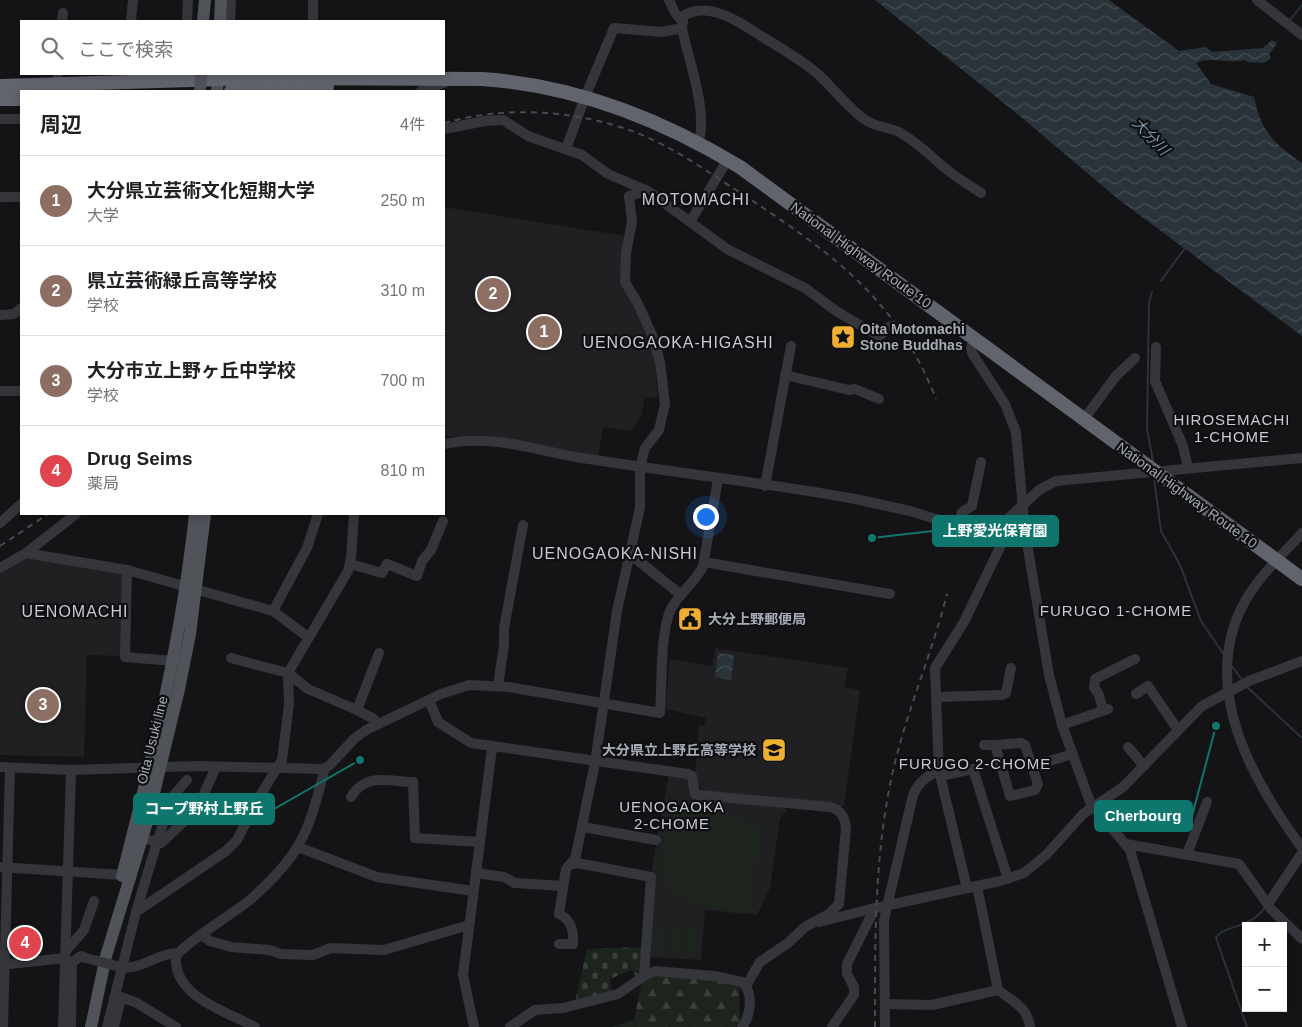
<!DOCTYPE html>
<html lang="ja">
<head>
<meta charset="utf-8">
<style>
  :root { --surface:#fff; --page:#f2f2f2; --text:#202124; --muted:#757577; --line:#e0e0e0; --accent:#ea580c }
  body { margin:0; font-family:Arial,"Noto Sans JP",sans-serif; background:var(--page); color:var(--text) }
  .controls { position:absolute; right:15px; bottom:15px; display:grid; overflow:hidden; border-radius:0px; box-shadow:0 2px 8px #0003 }
  .controls button { width:45px; height:45px; display:grid; place-items:center; padding:0; border:0; border-bottom:1px solid var(--line); background:var(--surface); color:var(--text); font:25px sans-serif }
  .you { position:absolute; left:705px; top:516px; width:18px; height:18px; margin:-12px; border:4px solid #fff; border-radius:50%; background:#1a73e8; box-shadow:0 0 0 8px #1a73e833 }
  .badge { display:grid; place-items:center; width:32px; height:32px; border-radius:50%; background:var(--accent); color:#fff; font-size:16px; font-weight:700 }
  .pin { position:absolute; translate:-50% -50%; border:2px solid #fff; box-shadow:0 1px 5px #0006 }
  .list { margin:0; padding:0; list-style:none }
  h2 { display:flex; justify-content:space-between; align-items:center; height:65px; margin:0; padding:0 20px; font-size:21px }
  h2 small { font-size:16px; font-weight:400; color:var(--muted) }
  .list li { display:grid; grid-template-columns:32px 1fr auto; gap:15px; align-items:center; box-sizing:border-box; height:90px; padding:0 20px; border-top:1px solid var(--line) }
  .list b { display:block; font-size:19px; white-space:nowrap }
  .list p { margin:0; font-size:16px; white-space:nowrap; color:var(--muted) }
  .list em { font-size:16px; font-style:normal; color:var(--muted) }
  .icon { flex:none; width:28px; height:28px; fill:none; stroke:currentColor; stroke-width:2; stroke-linecap:round; stroke-linejoin:round }
  .map { position:relative; flex:none; width:1302px; height:1027px; overflow:hidden }
  .search { position:absolute; background:var(--surface); box-shadow:0 2px 8px #0003; left:20px; top:20px; width:425px; height:55px; display:flex; align-items:center; gap:12px; box-sizing:border-box; padding:0 18px; border-radius:0px; color:var(--muted); font-size:19px }
  .panel { position:absolute; background:var(--surface); box-shadow:0 2px 8px #0003; left:20px; top:90px; width:425px; height:425px; border-radius:0px }
  .map>svg:first-child { display:block }
</style>
</head>
<body>
<div class="map">
<svg width="1302" height="1027" viewBox="0 0 1302 1027">
  <defs>
    <pattern id="forest-firs" width="22" height="20" patternUnits="userSpaceOnUse" patternTransform="scale(1.25)"><rect width="22" height="20" fill="#1c241d"/><path d="M5 1l3.5 6h-7zM16 11l3.5 6h-7z" fill="#3a413c"/></pattern>
    <pattern id="cemetery-stones" width="16" height="16" patternUnits="userSpaceOnUse" patternTransform="scale(1.25)"><rect width="16" height="16" fill="#1c241d"/><path d="M2 7V4a2 2 0 0 1 4 0v3zM10 15v-3a2 2 0 0 1 4 0v3z" fill="#3a413c"/></pattern>
    <pattern id="water-waves" width="16" height="10" patternUnits="userSpaceOnUse" patternTransform="scale(1.25)"><rect width="16" height="10" fill="#2a333a"/><path d="M0 5q4-4 8 0t8 0" fill="none" stroke="#464e54"/></pattern>
  </defs>
  <rect width="100%" height="100%" fill="#141416"/>
  <g fill="#202023">
    <polygon points="444,207 626,236 622,285 642,323 655,362 658,398 645,397 641,417 630,431 603,427 598,457 504,439 444,436"/>
    <polygon points="24,557 125,573 123,656 87,655 84,757 0,755 0,572"/>
    <polygon points="715,648 848,668 844,687 860,690 844,806 702,792 695,773 699,725 704,726 706,718 666,709 669,659 712,666"/>
    <polygon points="669,774 688,776 694,797 786,806 786,811 780,818 770,888 757,915 705,910 701,960 646,957 652,868"/>
  </g>
  <polygon fill="url(#forest-firs)" points="656,973 711,978 739,984 740,1024 735,1027 611,1027 634,1020 642,981"/>
  <polygon fill="url(#cemetery-stones)" points="644,947 641,973 636,977 632,970 610,979 612,992 575,1002 587,949"/>
  <g fill="#1c241d">
    <path d="M670 808 763 822 750 913C722 910 675 907 661 876 657 867 661 854 662 845 664 832 666 820 670 808Z"/>
    <polygon points="653,926 665,926 664,951 652,950"/>
    <polygon points="670,927 682,927 681,952 669,951"/>
    <polygon points="686,927 698,928 696,952 685,952"/>
  </g>
  <g fill="url(#water-waves)">
    <path d="M875 0H1109L1179 51 1206 47 1212 52 1263 48 1272 40 1277 43 1269 55 1271 58 1264 63 1248 62 1245 60C1229 64 1209 56 1196 63L1211 84 1254 97C1261 131 1274 144 1302 163V336L1118 199 1021 117Z"/>
    <polygon points="718,653 734,655 731,680 715,677"/>
  </g>
  <g fill="none" stroke-linecap="round" stroke-linejoin="round">
    <g stroke="#2a333a" stroke-width="2">
      <polyline points="1291,19 1302,5"/>
      <polyline points="1161,281 1185,248"/>
      <polyline points="1152,292 1149,303 1147,429 1153,461"/>
      <polyline points="1154,478 1161,531 1180,565 1201,621 1224,655"/>
      <polyline points="1231,665 1243,681"/>
      <polyline points="1247,687 1302,738"/>
      <path d="M1247 1027 1216 938C1221 926 1253 928 1265 907"/>
    </g>
    <g stroke="#35363b" stroke-width="10">
      <polyline points="669,0 675,13 683,22"/>
      <polyline points="1257,0 1302,35"/>
      <polyline points="62,21 63,13"/>
      <polyline points="131,21 133,0"/>
      <polyline points="187,21 188,0"/>
      <polyline points="230,21 231,0"/>
      <polyline points="313,21 313,0"/>
      <polyline points="57,91 58,74"/>
      <polyline points="421,91 449,81"/>
      <polyline points="0,119 21,119"/>
      <polyline points="444,129 485,121 503,120 528,136 582,155 608,174 648,191 727,249 805,288 836,311 877,335 881,335 890,326"/>
      <path d="M698 144C709 112 688 60 682 28L683 16C708 0 740 22 761 36 781 48 800 59 818 74 834 89 846 106 864 119 875 127 887 127 899 132 917 142 931 156 946 169 957 178 969 185 981 193"/>
      <polyline points="566,149 585,97 614,28 662,32 682,28"/>
      <polyline points="0,197 21,197"/>
      <polyline points="690,222 728,159"/>
      <polyline points="0,315 14,314 21,308"/>
      <polyline points="975,339 971,347 972,353 1005,404 1016,432 1025,531 1049,675 1062,725 1090,802 1130,850 1182,1027"/>
      <polyline points="1156,347 1155,381 1183,446 1188,468"/>
      <polyline points="785,375 849,390 855,389 879,399"/>
      <polyline points="0,391 21,391"/>
      <polyline points="1084,419 1116,376 1135,358"/>
      <path d="M444 444C496 433 538 452 589 459 677 473 767 483 855 499L910 511 965 528 990 531 1000 526 1039 490 1056 481 1302 458"/>
      <polyline points="765,486 791,346"/>
      <polyline points="0,523 21,504"/>
      <polyline points="958,526 962,512 972,506 981,462"/>
      <path d="M1302 533C1282 555 1258 577 1244 603 1199 687 1252 780 1302 848"/>
      <polyline points="26,553 127,570 273,611 308,637"/>
      <polyline points="630,554 681,595"/>
      <polyline points="704,562 890,594"/>
      <polyline points="350,564 382,573 387,564 417,576 422,561 431,550 443,521"/>
      <polyline points="0,568 26,553 76,514"/>
      <polyline points="127,570 125,657 174,661"/>
      <polyline points="273,611 307,548 318,514"/>
      <polyline points="231,658 288,673 308,689 357,710 374,719 378,724"/>
      <polyline points="498,686 504,645 504,628 523,525"/>
      <polyline points="1136,694 1148,686 1178,730"/>
      <polyline points="937,697 1002,695 1006,693 1011,668"/>
      <path d="M429 700 438 722 471 743 688 774 692 776 695 794 698 795 830 807C842 810 845 818 846 829L839 904 829 914 805 927 788 943 760 962 746 986"/>
      <polyline points="357,710 379,653"/>
      <polyline points="1103,710 1099,695 1094,687 1095,679 1135,659"/>
      <polyline points="1062,725 1108,709"/>
      <polygon points="1021,743 1025,745 1038,784 1035,790 1010,796 995,745"/>
      <polyline points="984,745 995,745"/>
      <polyline points="1128,747 1144,766"/>
      <polyline points="1032,766 1073,754"/>
      <path d="M0 767 71 770 197 766 323 769 330 765 354 739 366 730 441 694 469 685 508 687 660 713C662 687 660 631 671 609 679 593 695 583 703 566L718 479"/>
      <polyline points="940,776 973,769 1008,879"/>
      <path d="M351 797C365 773 387 781 413 782L415 838 480 842"/>
      <polyline points="583,827 656,840"/>
      <polyline points="142,838 161,843 197,809 216,767"/>
      <polyline points="1126,844 1239,864 1271,909 1302,939"/>
      <polyline points="298,847 377,877 473,891"/>
      <polyline points="1187,854 1207,802"/>
      <polyline points="574,864 595,763 617,611 640,508 640,467 645,448 659,430 665,404 660,362 652,335 638,304 625,282 626,253 632,222 629,196 638,193 656,196"/>
      <polyline points="0,867 122,875"/>
      <polyline points="476,873 504,877 515,883 563,886"/>
      <path d="M977 886 998 990C1013 1001 1028 1008 1030 1027"/>
      <polyline points="967,888 939,771 935,668 964,622 1015,516"/>
      <polyline points="1268,904 1302,853"/>
      <polyline points="136,912 226,851 237,840 258,799 282,760 289,704 288,673 348,571 351,558 354,514"/>
      <polyline points="819,922 871,909"/>
      <polyline points="202,935 210,941 231,947 270,950 281,954 313,955 331,948 384,950 469,925"/>
      <path d="M559 944H573C574 932 571 919 559 914L566 869 572 862 651 877 644 976"/>
      <polyline points="65,952 84,930 94,901"/>
      <polyline points="0,965 65,958"/>
      <path d="M117 966C139 973 156 953 177 953"/>
      <polyline points="121,997 137,1003 176,1027"/>
      <polyline points="885,1004 932,1005 998,990"/>
      <polyline points="3,1027 10,768"/>
      <polyline points="63,1027 71,770"/>
      <polyline points="71,1027 72,962 81,956 86,958"/>
      <polyline points="107,1027 136,912 157,842 172,797 187,780"/>
      <polyline points="114,1027 121,999"/>
      <path d="M255 1027C228 1012 173 997 176 957 181 945 236 912 251 899 268 884 288 864 299 844 312 822 318 793 325 768"/>
      <polyline points="474,1027 463,975 492,748"/>
      <path d="M510 1027 535 1010 563 1008 618 994 644 976 655 971 714 976 742 982C754 993 751 1015 742 1027"/>
      <polyline points="832,1027 854,995 854,987 847,974 847,964 872,914 871,909 1000,881 1024,873 1046,855 1083,814 1123,787 1202,706 1249,681 1302,661"/>
      <path d="M885 1027 884 920 913 795C919 782 926 776 939 771"/>
    </g>
    <g stroke="#51535a" stroke-width="12">
      <polyline points="203,21 205,0"/>
      <polyline points="220,21 221,0"/>
      <polyline points="217,91 218,74"/>
      <path d="M122 876C153 756 182 637 195 514"/>
      <polyline points="91,1027 106,956 147,822 179,689 190,634 205,514"/>
    </g>
    <g stroke="#61646c" stroke-width="14">
      <path d="M0 86 255 78 482 79C574 85 661 119 740 167L1302 579"/>
      <polyline points="231,91 327,87"/>
      <polyline points="0,99 21,99"/>
    </g>
    <g stroke="#484a50" stroke-width="2" stroke-dasharray="6 5" stroke-linecap="butt">
      <path d="M444 123C501 107 563 109 620 127 663 140 701 167 739 192 827 250 896 296 936 399"/>
      <polyline points="0,546 48,514"/>
      <path d="M875 1027C875 945 874 861 891 780 904 717 931 657 947 594"/>
    </g>
    <polyline stroke="#35363b" stroke-width="10" points="86,958 117,966"/>
    <polyline stroke="#51535a" stroke-width="12" points="200,91 201,74"/>
  </g>
  <defs>
    <symbol id="sight-square" viewBox="-11 -11 22 22"><rect x="-9" y="-9" width="18" height="18" rx="4" fill="#f1af31" stroke="#0f0f11"/><path d="M0-6L1.8-2.2L6-1.7L2.9 1.2L3.7 5.4L0 3.3L-3.7 5.4L-2.9 1.2L-6-1.7L-1.8-2.2Z" fill="#111"/></symbol>
    <symbol id="civic-square" viewBox="-11 -11 22 22"><rect x="-9" y="-9" width="18" height="18" rx="4" fill="#f1af31" stroke="#0f0f11"/><path d="M-.6-6.5H3V-4.5H.6V-3L4-1V1h2V6H-6V1h2V-1L-.6-3ZM-1.2 2.5V6h2.4V2.5Z" fill="#111"/></symbol>
    <symbol id="school-square" viewBox="-11 -11 22 22"><rect x="-9" y="-9" width="18" height="18" rx="4" fill="#f1af31" stroke="#0f0f11"/><path d="M0-5L7-2L0 1L-7-2ZM-4 1L0 2.5L4 1V4Q0 6-4 4Z" fill="#111"/></symbol>
  </defs>
  <g fill-rule="evenodd">
    <use href="#sight-square" x="829" y="323" width="28" height="28"/>
    <use href="#civic-square" x="676" y="605" width="28" height="28"/>
    <use href="#school-square" x="760" y="736" width="28" height="28"/>
  </g>
  <g text-anchor="middle" dominant-baseline="central" stroke-width="4.5" stroke-linejoin="round" paint-order="stroke">
    <g font-size="14" fill="#a6abb6" stroke="#0f0f11">
      <text transform="translate(861 255) rotate(36)">National Highway Route 10</text>
      <text transform="translate(1187 495) rotate(36)">National Highway Route 10</text>
      <text transform="translate(152 740) rotate(-76)">Oita Usuki line</text>
    </g>
    <g font-size="14" font-weight="bold" fill="#a6abb6" stroke="#0f0f11" text-anchor="start">
      <text x="860" y="329">Oita Motomachi<tspan x="860" dy="16">Stone Buddhas</tspan></text>
      <text x="708" y="619">大分上野郵便局</text>
      <text x="756" y="750" text-anchor="end">大分県立上野丘高等学校</text>
    </g>
    <g font-size="15" font-style="italic" fill="#7c99b1" stroke="#0f0f11">
      <text transform="translate(1151 136) rotate(46)">大分川</text>
    </g>
    <g font-size="15" letter-spacing="1" fill="#c7cad2" stroke="#0f0f11">
      <text x="1232" y="419">HIROSEMACHI<tspan x="1232" dy="17">1-CHOME</tspan></text>
      <text x="1116" y="610">FURUGO 1-CHOME</text>
      <text x="975" y="763">FURUGO 2-CHOME</text>
      <text x="672" y="806">UENOGAOKA<tspan x="672" dy="17">2-CHOME</tspan></text>
    </g>
    <g font-size="16" letter-spacing="1" fill="#c7cad2" stroke="#0f0f11">
      <text x="696" y="199">MOTOMACHI</text>
      <text x="678" y="342">UENOGAOKA-HIGASHI</text>
      <text x="615" y="553">UENOGAOKA-NISHI</text>
      <text x="75" y="611">UENOMACHI</text>
    </g>
  </g>
  <path fill="none" stroke="#0f766e" stroke-width="2" d="M872 538L933 531M360 760L274 809M1216 726L1192 816"/>
  <g fill="#0f766e" stroke="#0f0f11" stroke-width="2">
    <circle cx="872" cy="538" r="5"/>
    <circle cx="360" cy="760" r="5"/>
    <circle cx="1216" cy="726" r="5"/>
  </g>
  <g fill="#0f766e" stroke="#0f766e" stroke-width="2">
    <rect x="933" y="516" width="125" height="30" rx="5"/>
    <rect x="134" y="794" width="140" height="30" rx="5"/>
    <rect x="1095" y="801" width="97" height="30" rx="5"/>
  </g>
  <g font-size="15" text-anchor="middle" font-weight="bold" fill="#fff">
    <text x="995" y="536">上野愛光保育園</text>
    <text x="204" y="814">コープ野村上野丘</text>
    <text x="1143" y="821">Cherbourg</text>
  </g>
</svg>
<div class="controls">
<button>+</button>
<button>−</button>
</div>
<div class="you"></div>
<div class="pin badge" style="left:544px;top:332px;background:#8d6e63">1</div>
<div class="pin badge" style="left:493px;top:294px;background:#8d6e63">2</div>
<div class="pin badge" style="left:43px;top:705px;background:#8d6e63">3</div>
<div class="pin badge" style="left:25px;top:943px;background:#e0444e">4</div>
<div class="search"><svg class="icon" aria-label="search" viewBox="0 0 24 24"><circle cx="10" cy="10" r="6"/><path d="M15 15l6 6"/></svg>ここで検索</div>
<section class="panel">
<h2>周辺<small>4件</small></h2>
<ul class="list">
<li><span class="badge" style="background:#8d6e63">1</span><div><b>大分県立芸術文化短期大学</b><p>大学</p></div><em>250 m</em></li>
<li><span class="badge" style="background:#8d6e63">2</span><div><b>県立芸術緑丘高等学校</b><p>学校</p></div><em>310 m</em></li>
<li><span class="badge" style="background:#8d6e63">3</span><div><b>大分市立上野ヶ丘中学校</b><p>学校</p></div><em>700 m</em></li>
<li><span class="badge" style="background:#e0444e">4</span><div><b>Drug Seims</b><p>薬局</p></div><em>810 m</em></li>
</ul>
</section>
</div>
</body>
</html>
